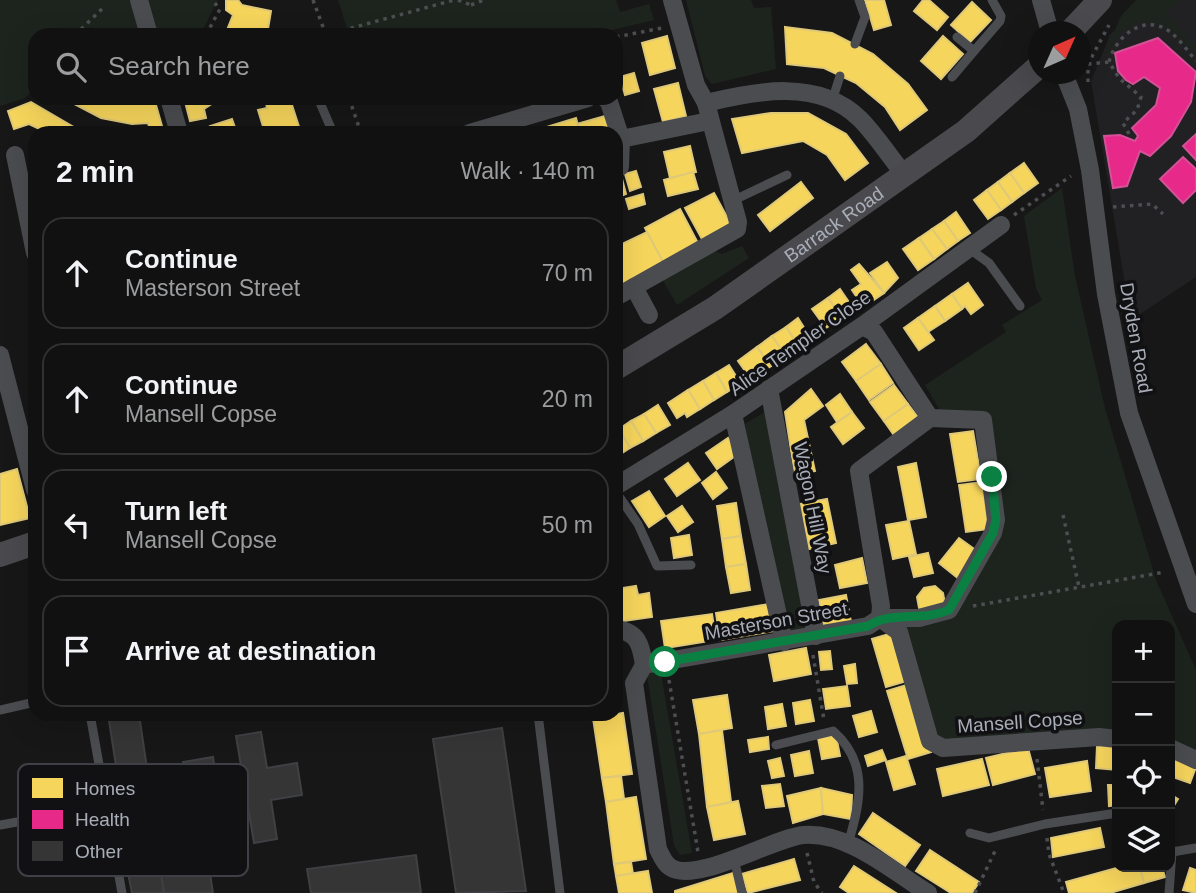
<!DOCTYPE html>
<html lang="en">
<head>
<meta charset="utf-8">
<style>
  :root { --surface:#111; --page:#1a1a1a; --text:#f1f3f6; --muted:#9c9d9f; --line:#303131 }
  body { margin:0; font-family:Helvetica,sans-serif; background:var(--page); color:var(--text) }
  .controls { position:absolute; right:21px; bottom:21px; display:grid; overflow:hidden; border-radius:14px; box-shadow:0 7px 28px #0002 }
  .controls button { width:63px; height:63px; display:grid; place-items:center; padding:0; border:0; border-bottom:2px solid var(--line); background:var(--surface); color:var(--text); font:35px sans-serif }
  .compass { position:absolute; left:1028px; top:21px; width:63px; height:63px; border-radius:50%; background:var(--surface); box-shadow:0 7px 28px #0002; rotate:45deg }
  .stop { position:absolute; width:21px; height:21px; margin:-16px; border:5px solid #0b8043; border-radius:50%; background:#fff }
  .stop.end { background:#0b8043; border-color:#fff; box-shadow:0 2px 7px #0008 }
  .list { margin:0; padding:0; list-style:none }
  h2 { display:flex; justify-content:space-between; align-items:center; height:91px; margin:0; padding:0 28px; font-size:30px }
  h2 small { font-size:23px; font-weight:400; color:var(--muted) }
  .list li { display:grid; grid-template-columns:46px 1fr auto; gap:21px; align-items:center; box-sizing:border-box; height:112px; margin:0 14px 14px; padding:0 14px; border:2px solid var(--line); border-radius:21px }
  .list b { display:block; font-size:26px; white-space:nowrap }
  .list p { margin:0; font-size:23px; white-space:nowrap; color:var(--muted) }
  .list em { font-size:23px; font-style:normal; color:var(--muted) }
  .icon { flex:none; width:38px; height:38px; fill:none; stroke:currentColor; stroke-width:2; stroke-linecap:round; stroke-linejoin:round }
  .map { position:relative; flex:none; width:1196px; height:893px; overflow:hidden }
  .search { position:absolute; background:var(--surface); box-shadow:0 7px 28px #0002; left:28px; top:28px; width:595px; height:77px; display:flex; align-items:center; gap:18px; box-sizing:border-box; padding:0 24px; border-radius:21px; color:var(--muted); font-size:26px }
  .panel { position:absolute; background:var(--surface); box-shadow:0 7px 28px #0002; left:28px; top:126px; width:595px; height:595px; border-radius:21px }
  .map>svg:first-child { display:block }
</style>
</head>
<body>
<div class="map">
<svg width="1196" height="893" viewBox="0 0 1196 893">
  <rect width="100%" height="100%" fill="#171717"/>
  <polygon fill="#212123" points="1145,0 1196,0 1196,277 1131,320 1091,81 1110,35"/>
  <g fill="#1d241e">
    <polygon points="0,0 218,0 200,35 80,35 65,28 55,35 35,35 35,63 28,69 35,79 35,88 25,98 0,106"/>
    <polygon points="338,0 616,0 620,12 649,4 654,20 592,35 349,35"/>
    <polygon points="686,0 751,0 754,8 771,7 776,69 712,84 705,76"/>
    <path d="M1136 0H1179L1166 14 1196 48V56C1179 30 1153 9 1122 32 1113 39 1111 52 1103 58L1121 16Z"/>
    <polygon points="1062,188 1075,276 1105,408 1156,580 1196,670 1196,758 1170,746 1170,625 1117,625 1117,738 935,740 901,626 947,616 993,539 986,413 942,414 925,385 1006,332 1002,325 1042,300 1036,288 1024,216"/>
    <polygon points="742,246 749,258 677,305 662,279 715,251 722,254"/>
    <polygon points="768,410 810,629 781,634 745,424"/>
    <polygon points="660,668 692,853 680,855 674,845 647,675"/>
  </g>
  <g fill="#f6d55c" stroke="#dfc978" stroke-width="2">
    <polygon points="226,0 238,0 242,5 271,11 267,35 225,35 233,15 226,10"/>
    <polygon points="865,0 884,0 891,25 874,30"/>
    <polygon points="923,0 929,0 948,17 937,30 914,11"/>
    <polygon points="972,2 991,20 970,42 951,25"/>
    <polygon points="785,27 832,33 873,54 908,84 927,110 900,130 885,107 856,83 824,68 787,64"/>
    <polygon points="667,36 675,68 650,75 642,43"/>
    <polygon points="943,36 963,54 941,79 921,61"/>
    <polygon points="634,73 639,91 625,95 620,77"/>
    <polygon points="678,83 686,116 663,122 654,89"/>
    <polygon points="63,98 154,98 162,126 150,130 148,123 132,124 101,118"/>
    <polygon points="184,98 221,98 204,109 206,118 190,121"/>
    <polygon points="265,98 284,98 285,103 291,102 301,133 265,133 258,110 267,108"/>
    <polygon points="31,102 77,129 79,133 48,133 29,124 14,129 8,111"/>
    <polygon points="771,113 808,113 846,134 868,163 845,180 827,155 803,141 742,153 732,119"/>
    <polygon points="605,116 610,133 580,133 577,124"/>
    <polygon points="576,118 580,133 538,133 537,130"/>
    <polygon points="232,119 237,133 213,133 210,126"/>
    <polygon points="690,146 696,172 670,178 664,152"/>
    <polygon points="1024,163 1038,183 1024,193 1010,173"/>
    <polygon points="636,171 641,187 630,191 625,174"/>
    <polygon points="693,172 698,189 668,196 664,180"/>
    <polygon points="1010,173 1024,193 1012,202 998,182"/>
    <polygon points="621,175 626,194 616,198 616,176"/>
    <polygon points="801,182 813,198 770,231 758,215"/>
    <polygon points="998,182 1012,202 1001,210 987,190"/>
    <polygon points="987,190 1001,210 988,219 974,200"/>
    <polygon points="714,193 732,226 703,241 685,208"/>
    <polygon points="643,194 645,204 629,209 626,199"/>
    <polygon points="680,209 699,245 664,264 645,228"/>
    <polygon points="956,212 970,233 958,241 944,221"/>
    <polygon points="944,221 958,241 947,249 932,229"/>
    <polygon points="932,229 947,249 934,259 919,238"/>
    <polygon points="647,232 664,264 616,289 616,247"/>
    <polygon points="919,238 934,259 918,270 903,249"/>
    <polygon points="887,262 898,278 884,293 870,273"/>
    <polygon points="859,264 884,293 871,302 865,294 858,299 852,290 861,284 851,270"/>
    <polygon points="968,283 983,305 971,314 965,306 962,309 952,294"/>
    <polygon points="840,289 853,308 841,317 828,298"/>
    <polygon points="952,294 962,309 945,321 935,306"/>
    <polygon points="828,298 841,317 826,328 812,309"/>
    <polygon points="935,306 945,321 928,332 918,318"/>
    <polygon points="798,318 810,337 798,345 786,327"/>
    <polygon points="918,318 934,340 919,350 904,328"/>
    <polygon points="786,327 798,345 785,355 772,336"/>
    <polygon points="772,336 785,355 771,366 757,347"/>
    <polygon points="866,344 881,364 856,381 842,362"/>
    <polygon points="757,347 771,366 758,375 754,370 748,375 738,361"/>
    <polygon points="881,364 893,383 869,400 856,381"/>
    <polygon points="729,365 741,384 727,392 716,373"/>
    <polygon points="716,373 727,392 714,400 703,381"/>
    <polygon points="703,381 714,400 700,409 688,390"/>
    <polygon points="894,385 908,404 884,421 870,402"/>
    <polygon points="811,389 823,406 804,420 815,471 795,476 785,412"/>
    <polygon points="688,390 700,409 687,417 685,413 677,418 668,403"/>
    <polygon points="840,394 852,412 837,422 826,405"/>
    <polygon points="908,404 920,420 896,438 884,421"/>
    <polygon points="658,405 670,425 656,433 644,414"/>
    <polygon points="852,412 864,428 843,444 831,427"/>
    <polygon points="644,414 656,433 643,441 631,421"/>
    <polygon points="631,421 643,441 630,448 619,429"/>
    <polygon points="619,429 630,448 616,457 616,431"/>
    <polygon points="973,431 981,479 958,482 950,434"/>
    <polygon points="728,438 738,454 717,469 706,453"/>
    <polygon points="688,463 700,480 677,496 665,479"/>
    <polygon points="916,463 926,517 908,520 898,467"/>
    <polygon points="17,469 30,518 0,525 0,474"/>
    <polygon points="716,472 727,488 713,499 702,483"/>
    <polygon points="982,482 989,529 966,532 959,485"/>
    <polygon points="649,491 665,516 649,527 632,501"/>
    <polygon points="827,499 836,543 809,549 800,504"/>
    <polygon points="736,503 741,536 722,539 717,506"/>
    <polygon points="682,506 693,522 678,532 667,516"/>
    <polygon points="909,521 916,554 893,559 886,525"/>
    <polygon points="689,535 692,555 674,558 671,538"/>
    <polygon points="741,536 746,564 726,567 722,539"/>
    <polygon points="959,538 977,551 959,579 939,563"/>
    <polygon points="928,553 933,573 914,577 909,557"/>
    <polygon points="862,558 867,583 840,588 835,565"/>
    <polygon points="746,564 750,590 731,593 726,567"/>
    <polygon points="636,586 638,595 649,593 652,617 616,622 616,589"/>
    <polygon points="935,586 943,593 945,604 928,614 919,608 917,597 924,588"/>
    <polygon points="846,595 851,622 824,627 819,600"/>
    <polygon points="769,604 774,631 720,640 716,613"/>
    <polygon points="712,614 716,640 665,648 661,621"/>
    <polygon points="896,632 910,680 886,687 872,639"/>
    <polygon points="806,648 811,674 774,681 769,655"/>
    <polygon points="830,651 832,669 821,670 819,652"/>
    <polygon points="618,655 622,690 616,692 616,656"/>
    <polygon points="855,664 857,683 847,684 844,666"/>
    <polygon points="910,684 931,752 908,759 887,691"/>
    <polygon points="847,686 850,706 826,709 823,689"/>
    <polygon points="727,695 732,728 699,734 693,700"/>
    <polygon points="810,700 814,721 796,724 793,703"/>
    <polygon points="782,704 786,726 768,729 765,707"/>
    <polygon points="871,711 877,732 859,737 853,716"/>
    <polygon points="623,713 632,774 602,778 593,718"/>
    <polygon points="722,730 731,802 707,807 699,734"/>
    <polygon points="836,735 840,756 822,759 818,738"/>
    <polygon points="768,737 769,749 750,752 748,740"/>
    <polygon points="1097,746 1117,747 1117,770 1096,768"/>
    <polygon points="1028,748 1035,774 993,785 986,758"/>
    <polygon points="882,750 886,760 868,766 865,756"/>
    <polygon points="809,751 813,773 795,776 791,755"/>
    <polygon points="1170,754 1196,767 1190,783 1170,776"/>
    <polygon points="906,756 915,784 894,790 886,762"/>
    <polygon points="780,758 784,776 772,778 768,761"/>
    <polygon points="982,759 989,785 943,796 937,769"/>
    <polygon points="1087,761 1091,791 1050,797 1045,768"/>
    <polygon points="621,776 624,799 606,802 602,778"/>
    <polygon points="780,784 784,806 766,808 762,786"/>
    <polygon points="1108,785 1117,785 1117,805 1109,806"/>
    <polygon points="821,788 823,814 793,823 787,796"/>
    <polygon points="821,788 852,795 851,819 823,814"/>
    <polygon points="1170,794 1178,799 1170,812"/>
    <polygon points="636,797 646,859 614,864 606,802"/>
    <polygon points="738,801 745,834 714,840 707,807"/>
    <polygon points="873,813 920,845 905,866 859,834"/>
    <polygon points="1100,828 1104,847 1053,857 1051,838"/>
    <polygon points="930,850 979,882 972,893 951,893 916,871"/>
    <polygon points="794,859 800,880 748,893 742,874"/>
    <polygon points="631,862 633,874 616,876 614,864"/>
    <polygon points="854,866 896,893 849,893 840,887"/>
    <polygon points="1120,867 1140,867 1144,883 1110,893 1069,893 1066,882"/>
    <polygon points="1140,867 1162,867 1165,877 1144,883"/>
    <polygon points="1190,868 1196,870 1196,893 1183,890"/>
    <polygon points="648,871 652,893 619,893 616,876"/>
    <polygon points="733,873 739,893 675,893 675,891"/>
  </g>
  <g fill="#e7298a" stroke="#d45198" stroke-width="2">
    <polygon points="1158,38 1196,72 1191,102 1171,136 1150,156 1140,151 1127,186 1113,188 1104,136 1120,135 1135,141 1138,136 1132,128 1156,105 1160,88 1144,77 1133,84 1126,80 1118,71 1115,53"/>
    <polygon points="1196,134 1196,160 1183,146"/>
    <polygon points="1183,157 1196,169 1196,190 1183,203 1160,179"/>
  </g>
  <g fill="#353536" stroke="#3f4043" stroke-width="2">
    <polygon points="108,714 139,714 150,789 157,788 158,798 163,835 156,837 164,893 132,893 112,794 120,792"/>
    <polygon points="502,728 526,891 456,893 433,739"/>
    <polygon points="261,732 267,768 297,763 302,795 271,800 277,839 254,843 236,736"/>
    <polygon points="213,757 222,821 194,825 189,793 158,798 157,788 150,789 148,775 184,769 183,762"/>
    <polygon points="205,841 213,893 164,893 157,849"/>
    <polygon points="416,855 421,893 311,893 307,869"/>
  </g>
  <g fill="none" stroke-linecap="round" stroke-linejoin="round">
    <g stroke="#4d4e52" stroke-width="3.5" stroke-dasharray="3.5 5" stroke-linecap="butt">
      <polyline points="313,0 326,35"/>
      <polyline points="458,0 471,5"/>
      <polyline points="471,5 484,0"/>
      <polyline points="75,35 105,6"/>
      <polyline points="206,35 220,9 212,0"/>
      <polyline points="326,35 454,0"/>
      <polyline points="606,35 609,35"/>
      <polyline points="616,37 662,28"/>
      <polyline points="1088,64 1109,62"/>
      <polyline points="1088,82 1088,64 1109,25"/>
      <polyline points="349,98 361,133"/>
      <path d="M1129 134 1123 123 1137 110 1141 97 1119 78 1109 62C1115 39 1139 16 1164 28 1176 34 1187 50 1196 61"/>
      <polyline points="1113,207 1152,204 1163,214"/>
      <polyline points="1014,215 1071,176"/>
      <polyline points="1063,515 1079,587"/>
      <polyline points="973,606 1165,572"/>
      <polyline points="813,655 824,720"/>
      <polyline points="669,680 698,852"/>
      <polyline points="1037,759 1043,810"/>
      <polyline points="1047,838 1049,854 1064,893"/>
      <polyline points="807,853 814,882 822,893"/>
      <polyline points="975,893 995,851"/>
    </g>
    <g stroke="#4b4c50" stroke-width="9">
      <polyline points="957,37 974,51 1000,21 1001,16 992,0"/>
      <polyline points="855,44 865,17 859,0"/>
      <polyline points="952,77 974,51"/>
      <polyline points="318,98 333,133"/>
      <polyline points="832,101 840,76"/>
      <polyline points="732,201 787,175"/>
      <polyline points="616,205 618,204"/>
      <polyline points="968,248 989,263 1020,306"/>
      <polyline points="616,492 638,524 657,566 691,565"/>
      <polyline points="0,710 35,702"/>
      <polyline points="90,714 122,893"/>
      <polyline points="538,714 560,893"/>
      <path d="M776 745 833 731C870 763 860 804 848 844"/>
      <polyline points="0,825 34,819"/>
      <polyline points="970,833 989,838 1045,824 1117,813"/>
      <polyline points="1172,852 1196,848"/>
      <polyline points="734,859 742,893"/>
      <polyline points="1169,893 1172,852 1170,846"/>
    </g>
    <g stroke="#4b4c50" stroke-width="18">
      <polyline points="139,0 149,35"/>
      <path d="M672 0 696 85 706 103C755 91 819 78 860 119 876 135 889 156 904 174"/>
      <polyline points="1041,0 1050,32"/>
      <polyline points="1064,74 1078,109 1090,170 1106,294 1129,413 1196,604"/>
      <polyline points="169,98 179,133"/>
      <polyline points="605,98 609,102 621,139"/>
      <polyline points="470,133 588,98"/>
      <polyline points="15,155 35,253"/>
      <polyline points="620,167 621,139 709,121"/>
      <polyline points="634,287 649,315"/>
      <polyline points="616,297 737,229 738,222 706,103"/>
      <path d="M862 326 874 332 930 418 859 471 881 606 880 618 868 626 644 665 634 683 658 849C661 855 664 863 670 867 695 885 775 837 804 835 849 832 892 871 928 893"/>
      <polyline points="0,355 35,490"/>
      <polyline points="769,389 816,636"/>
      <polyline points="733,414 784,642"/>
      <polyline points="930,418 983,420 996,520 993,533 949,610 919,618 880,618 899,632 930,741 943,748 1099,737 1117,739"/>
      <polyline points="616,486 733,414 862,326 1001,225"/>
      <path d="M616 629C638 632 641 645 644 665"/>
      <polyline points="1170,748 1196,760"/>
    </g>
    <g stroke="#4a4a4e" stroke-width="24">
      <polyline points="1070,32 1100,0"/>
      <path id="s1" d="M616 368 715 308 966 131 1038 67"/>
      <polyline points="0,555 35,543"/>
    </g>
  </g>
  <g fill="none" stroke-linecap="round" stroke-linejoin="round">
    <path stroke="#0b8043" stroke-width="9" d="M665 662 868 626C892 610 922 622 949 610L993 533 996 520 992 477"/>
  </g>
  <g text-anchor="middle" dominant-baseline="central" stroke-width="7" stroke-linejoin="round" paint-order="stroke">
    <g font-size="19" fill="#a8adb8" stroke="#111113">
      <text stroke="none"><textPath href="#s1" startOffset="261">Barrack Road</textPath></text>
      <text transform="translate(1136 338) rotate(80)">Dryden Road</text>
      <text transform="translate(800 343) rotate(-35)">Alice Templer Close</text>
      <text transform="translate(813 508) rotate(79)">Wagon Hill Way</text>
      <text transform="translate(776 621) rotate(-10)">Masterson Street</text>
      <text transform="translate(1020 722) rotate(-4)">Mansell Copse</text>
    </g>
  </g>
  <rect x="18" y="764" width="230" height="112" rx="10" fill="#111113" stroke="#3e4045" stroke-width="2"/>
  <rect x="32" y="778" width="31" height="20" fill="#f6d55c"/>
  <rect x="32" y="810" width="31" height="19" fill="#e7298a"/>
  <rect x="32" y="841" width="31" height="20" fill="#353536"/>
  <g font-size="19" fill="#a8adb8">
    <text x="75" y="795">Homes</text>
    <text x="75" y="826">Health</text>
    <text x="75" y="858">Other</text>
  </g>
</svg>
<div class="controls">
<button>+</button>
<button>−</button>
<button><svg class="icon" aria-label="locate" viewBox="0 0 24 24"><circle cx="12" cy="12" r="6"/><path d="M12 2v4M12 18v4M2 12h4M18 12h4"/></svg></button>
<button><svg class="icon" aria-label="layers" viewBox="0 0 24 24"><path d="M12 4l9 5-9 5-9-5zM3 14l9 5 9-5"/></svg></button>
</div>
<svg class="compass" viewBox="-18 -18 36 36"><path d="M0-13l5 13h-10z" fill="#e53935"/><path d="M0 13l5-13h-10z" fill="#9c9d9f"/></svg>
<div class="stop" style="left:665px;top:662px"></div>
<div class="stop end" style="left:992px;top:477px"></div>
<div class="search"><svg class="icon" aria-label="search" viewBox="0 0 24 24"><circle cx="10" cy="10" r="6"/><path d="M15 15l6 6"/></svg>Search here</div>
<section class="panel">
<h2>2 min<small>Walk · 140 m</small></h2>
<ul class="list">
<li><svg class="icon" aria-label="ahead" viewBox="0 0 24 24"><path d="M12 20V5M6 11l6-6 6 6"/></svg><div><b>Continue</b><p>Masterson Street</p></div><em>70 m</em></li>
<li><svg class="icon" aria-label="ahead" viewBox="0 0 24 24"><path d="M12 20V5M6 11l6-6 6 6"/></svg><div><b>Continue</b><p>Mansell Copse</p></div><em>20 m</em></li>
<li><svg class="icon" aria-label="left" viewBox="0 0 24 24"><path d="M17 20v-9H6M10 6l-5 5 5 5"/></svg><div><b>Turn left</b><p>Mansell Copse</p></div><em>50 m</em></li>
<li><svg class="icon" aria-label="arrive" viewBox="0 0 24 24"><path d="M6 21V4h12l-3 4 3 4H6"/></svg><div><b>Arrive at destination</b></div></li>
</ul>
</section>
</div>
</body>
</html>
